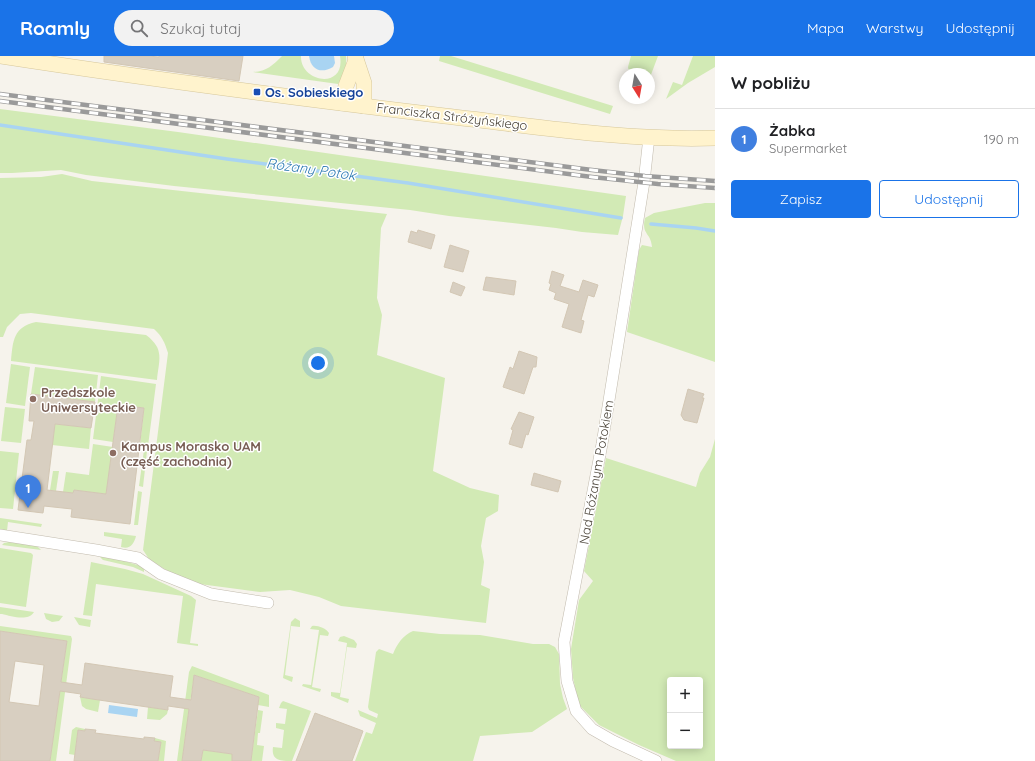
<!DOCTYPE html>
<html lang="pl">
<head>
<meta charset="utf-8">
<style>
  :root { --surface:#fff; --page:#f2f2f2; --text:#202124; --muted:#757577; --line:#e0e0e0; --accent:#1a73e8 }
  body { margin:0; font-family:Quicksand,sans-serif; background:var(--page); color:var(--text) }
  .controls { position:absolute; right:12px; bottom:12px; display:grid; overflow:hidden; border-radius:4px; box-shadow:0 2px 10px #0003 }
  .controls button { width:36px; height:36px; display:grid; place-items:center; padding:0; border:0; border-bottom:1px solid var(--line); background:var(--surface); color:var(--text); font:20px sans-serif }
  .compass { position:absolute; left:619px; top:12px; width:36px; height:36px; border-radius:50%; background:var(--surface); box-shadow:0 2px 10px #0003; rotate:169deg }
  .you { position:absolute; left:318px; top:307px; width:14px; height:14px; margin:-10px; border:3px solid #fff; border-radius:50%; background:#1a73e8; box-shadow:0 0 0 6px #1a73e833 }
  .badge { display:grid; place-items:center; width:26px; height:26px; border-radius:50%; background:var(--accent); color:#fff; font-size:13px; font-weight:700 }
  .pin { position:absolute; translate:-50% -33px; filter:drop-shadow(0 1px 2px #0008) }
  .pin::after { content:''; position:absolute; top:21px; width:14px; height:12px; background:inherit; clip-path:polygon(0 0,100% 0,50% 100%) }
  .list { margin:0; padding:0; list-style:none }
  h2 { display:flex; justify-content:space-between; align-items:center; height:52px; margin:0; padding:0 16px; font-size:17px }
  h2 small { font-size:13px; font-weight:400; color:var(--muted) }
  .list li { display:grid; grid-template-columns:26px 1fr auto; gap:12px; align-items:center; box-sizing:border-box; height:60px; padding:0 16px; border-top:1px solid var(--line) }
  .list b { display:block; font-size:15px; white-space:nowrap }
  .list p { margin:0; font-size:13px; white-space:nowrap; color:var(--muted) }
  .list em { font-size:13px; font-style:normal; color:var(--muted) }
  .actions { display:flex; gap:8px; padding:12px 16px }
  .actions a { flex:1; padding:9px 0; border:1px solid var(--accent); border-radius:4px; text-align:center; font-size:14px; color:var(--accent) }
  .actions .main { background:var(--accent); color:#fff }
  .icon { flex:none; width:22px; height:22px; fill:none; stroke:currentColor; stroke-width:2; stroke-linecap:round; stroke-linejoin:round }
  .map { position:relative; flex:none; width:715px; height:705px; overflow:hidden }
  header { display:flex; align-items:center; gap:24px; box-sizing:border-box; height:56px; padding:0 20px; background:var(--accent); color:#fff }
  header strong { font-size:19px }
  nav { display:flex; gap:22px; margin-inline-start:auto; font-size:14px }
  .search { width:280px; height:36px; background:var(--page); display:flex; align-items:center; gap:10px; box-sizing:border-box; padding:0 14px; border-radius:22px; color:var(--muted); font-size:15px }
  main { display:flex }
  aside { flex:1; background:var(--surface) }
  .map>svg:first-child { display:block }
</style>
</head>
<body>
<header>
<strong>Roamly</strong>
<div class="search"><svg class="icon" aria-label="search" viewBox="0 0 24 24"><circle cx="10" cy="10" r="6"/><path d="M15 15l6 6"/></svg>Szukaj tutaj</div>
<nav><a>Mapa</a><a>Warstwy</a><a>Udostępnij</a></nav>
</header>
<main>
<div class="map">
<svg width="715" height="705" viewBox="0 0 715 705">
  <rect width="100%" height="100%" fill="#f6f3ec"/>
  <g fill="#d2eab5" fill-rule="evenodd">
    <path d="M282 0H301C300 27 346 34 340 0H346C347 9 345 22 338 28L253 16C266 16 273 9 282 0Z"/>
    <polygon points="440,0 451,0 613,50 610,58 439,5"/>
    <polygon points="631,0 658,0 649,24 649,18 631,18 629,16 628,11"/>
    <polygon points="693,0 715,0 715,11 688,27 666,43 673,26 682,29"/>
    <polygon points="0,53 178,76 626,140 623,160 618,179 582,176 556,172 449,160 410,154 174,130 86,119 61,114 12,117 0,117"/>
    <path d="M62 118 92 125 387 158 381 172 377 242 382 259 377 299 445 322 433 415 470 432 499 439 498 455 486 462 481 490 484 506 481 529 490 533 486 567 341 550 319 541 290 534 260 536 192 527 166 514 149 503 143 494 168 297C165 287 162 280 154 273L31 257 20 258 7 271 3 281H0V122L41 121Z"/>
    <path d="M705 147H715V306L627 276 639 194 642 189 652 191C651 176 641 179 645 162L654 157Z"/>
    <path d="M36 266 146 279C165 293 159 304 157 324L11 305C13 285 13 271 36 266Z"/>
    <polygon points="11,308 30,311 25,350 6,347"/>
    <polygon points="35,311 98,319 95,346 31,338"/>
    <polygon points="101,320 156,328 148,390 140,389 144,352 118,349 113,386 93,383"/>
    <polygon points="5,351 25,353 21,387 1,385"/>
    <polygon points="55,368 91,372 89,393 52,389"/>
    <path d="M715 383V705H676L639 689 599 669 579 649 573 622 571 593 579 544 593 525 584 515 606 402 696 431 700 417 710 401ZM670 624H700V690H670Z"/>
    <polygon points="93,388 113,391 106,438 74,434 73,437 63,436 66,416 89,419"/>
    <polygon points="144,394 147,395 143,431 139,430"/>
    <polygon points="0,395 19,397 13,453 0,452"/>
    <polygon points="53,415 59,415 56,435 50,434"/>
    <polygon points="138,435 142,436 138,469 134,469"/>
    <polygon points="0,462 42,468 41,471 8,466 7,475 0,473"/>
    <path d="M104 476 136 480C134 488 130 494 121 491L122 483 104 480Z"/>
    <polygon points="9,486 37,490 41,494 2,489 4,487"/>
    <polygon points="0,492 31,497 33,499 26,551 0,547"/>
    <polygon points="100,499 121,504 144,511 144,516 133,511 103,504 100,501"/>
    <polygon points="91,506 125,513 143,518 191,540 196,544 190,587 198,588 198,590 177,587 183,540 96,528 92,560 83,559"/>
    <path d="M0 551 34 556C28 566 11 560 2 558H0Z"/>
    <polygon points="44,557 63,560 59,565 52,566 46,563"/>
    <polygon points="74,561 91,564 90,571 79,569"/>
    <polygon points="295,562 300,565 300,571 291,570 285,619 293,621 292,626 283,622 291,566"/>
    <polygon points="0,570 71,580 72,583 56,705 50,705 67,585 0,575"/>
    <path d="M312 570C317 569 326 572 329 577L328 580 320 579 312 631 321 633 320 636 302 630 303 628 311 629 319 574 310 573Z"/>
    <path d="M413 575 440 578 480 579 533 588H549L555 591 559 598 560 628 563 642 567 653 532 676 480 680 473 705H355L366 676 372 678 376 667 360 660 358 654 377 662 378 658 369 654 368 651 376 596 379 593 393 598C397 588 403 579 413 575Z"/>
    <polygon points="344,580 354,584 357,588 356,592 347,591 340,641 349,643 348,647 331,640 331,636 340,637 347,587 338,585 340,581"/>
    <polygon points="192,610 269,639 269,651 258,649 259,641 194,619 182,705 177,705 189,616"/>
    <polygon points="80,641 100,644 98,656 86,653 82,650"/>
    <path d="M283 645 311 655 292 705C281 705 271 705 273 691L282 692 284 674 276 672V667L285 668 287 653 279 652 281 647Z"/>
    <polygon points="148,651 168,654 167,658 160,664 147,663"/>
    <polygon points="258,654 263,655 260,677 258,677 257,689 264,690 262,705 251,705"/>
    <polygon points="76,671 85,673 85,675 78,674 75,699 69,698 72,674"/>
    <polygon points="155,682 166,685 164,705 158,705 161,686 154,685"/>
    <polygon points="203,694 232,698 232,705 201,705"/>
  </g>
  <g fill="#a9d4f2">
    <path d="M309 0H334L335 7 333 11C321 18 311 14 309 0Z"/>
    <polygon points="109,649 138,653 137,661 108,657"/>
  </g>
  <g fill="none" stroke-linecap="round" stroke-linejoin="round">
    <g stroke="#a9d4f2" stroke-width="3.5">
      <polyline points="0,69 227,103 408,127 621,162"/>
      <polyline points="651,168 696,172 715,175"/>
    </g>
  </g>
  <g fill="#d8cfc1" stroke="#d3c7b4" fill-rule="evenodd">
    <polygon points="104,0 148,0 159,1 159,0 243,0 239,25 104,6"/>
    <polygon points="418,174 435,179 431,193 408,186 411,175 417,177"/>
    <polygon points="450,189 469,195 463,216 444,211"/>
    <polygon points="552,215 564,219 560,230 579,236 583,224 598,229 594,241 588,239 581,264 584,265 581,277 562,271 569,248 554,243 556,237 549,234 551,228 549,227"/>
    <polygon points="486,221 516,225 514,239 483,234"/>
    <polygon points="453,226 465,231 461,240 450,236"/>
    <polygon points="519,295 537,301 536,311 533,311 524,338 503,331 510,311 513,313"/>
    <polygon points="688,333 704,338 702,342 704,342 697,367 684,364 681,359"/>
    <polygon points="31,338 95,346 91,372 55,368 47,434 73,437 74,434 106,438 118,349 144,352 130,468 71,461 72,453 44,450 43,457 18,454 27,384 31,384 34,365 29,365"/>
    <polygon points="519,356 534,361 528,379 526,378 522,392 509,388 513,374 511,373"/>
    <polygon points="534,417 561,425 558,436 531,429"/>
    <path d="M0 575 67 585 61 626 82 629 85 607 173 620 170 641 191 644 194 619 259 641 251 705H232V698L203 694 201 705H182L189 653 168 650V654L92 643 80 641 81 638 60 635 50 705H0ZM15 605 44 609 39 650 9 646Z"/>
    <polygon points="315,657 363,675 352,705 296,705"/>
    <polygon points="85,673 96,674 95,677 144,683 144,681 155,682 154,685 161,686 158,705 74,705 78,674 85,675"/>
  </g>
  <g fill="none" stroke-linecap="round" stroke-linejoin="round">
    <defs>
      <g id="street">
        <polyline points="649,81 644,126 602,388 564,586 567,625 576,655 592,673 613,685 656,705"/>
        <polyline points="0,479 96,494 138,502 161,518 211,538 268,547"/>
      </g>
      <g id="secondary">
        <path d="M0 0C148 23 296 42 445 60 534 70 625 85 715 82"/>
        <polyline points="355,0 364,27 364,50"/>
        <polyline points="342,47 346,30 356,4"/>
      </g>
    </defs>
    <use href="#street" stroke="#c2bbae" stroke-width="12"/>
    <use href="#secondary" stroke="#d6c79b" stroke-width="16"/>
    <use href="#street" stroke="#fff" stroke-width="11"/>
    <use href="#secondary" stroke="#fff3cd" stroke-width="15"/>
    <defs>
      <g id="rail">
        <polyline points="0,38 592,114 645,120 715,125"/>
        <polyline points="0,45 592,121 658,128 715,132"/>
      </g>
    </defs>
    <use href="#rail" stroke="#9a9a9a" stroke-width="4.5"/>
    <use href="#rail" stroke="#fff" stroke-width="3" stroke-dasharray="9" stroke-linecap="butt"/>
  </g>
  <rect fill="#1a4fb4" stroke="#fff" stroke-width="1.5" x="253" y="32" width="8" height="8" rx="2"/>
  <g fill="#8d6e63" stroke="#fff" stroke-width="1.5">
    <circle cx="33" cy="343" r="4"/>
    <circle cx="113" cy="397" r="4"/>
  </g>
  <g text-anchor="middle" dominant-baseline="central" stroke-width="3" stroke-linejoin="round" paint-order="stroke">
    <g font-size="13" font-weight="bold" fill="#164399" stroke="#fff" text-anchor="start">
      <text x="265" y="36">Os. Sobieskiego</text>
    </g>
    <g font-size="13" fill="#4b4439" stroke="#fff">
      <text transform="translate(452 60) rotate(7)">Franciszka Stróżyńskiego</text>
      <text transform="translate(596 416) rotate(-80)">Nad Różanym Potokiem</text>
    </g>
    <g font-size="13" font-weight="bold" fill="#785e54" stroke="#fff" text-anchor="start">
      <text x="41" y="336">Przedszkole<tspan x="41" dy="15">Uniwersyteckie</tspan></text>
      <text x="121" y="390">Kampus Morasko UAM<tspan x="121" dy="15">(część zachodnia)</tspan></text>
    </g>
    <g font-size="14" font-style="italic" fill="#2e7ab2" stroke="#fff">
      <text transform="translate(311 113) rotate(8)">Różany Potok</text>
    </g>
  </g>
</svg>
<div class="controls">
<button>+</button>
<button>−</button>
</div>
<svg class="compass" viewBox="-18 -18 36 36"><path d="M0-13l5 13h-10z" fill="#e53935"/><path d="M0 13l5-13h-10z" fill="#757577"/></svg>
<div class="you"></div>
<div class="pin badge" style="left:28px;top:452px;background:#3f7fe0">1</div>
</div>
<aside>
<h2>W pobliżu<small></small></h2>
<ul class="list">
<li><span class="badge" style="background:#3f7fe0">1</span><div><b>Żabka</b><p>Supermarket</p></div><em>190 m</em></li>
</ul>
<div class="actions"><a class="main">Zapisz</a><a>Udostępnij</a></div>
</aside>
</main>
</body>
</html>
